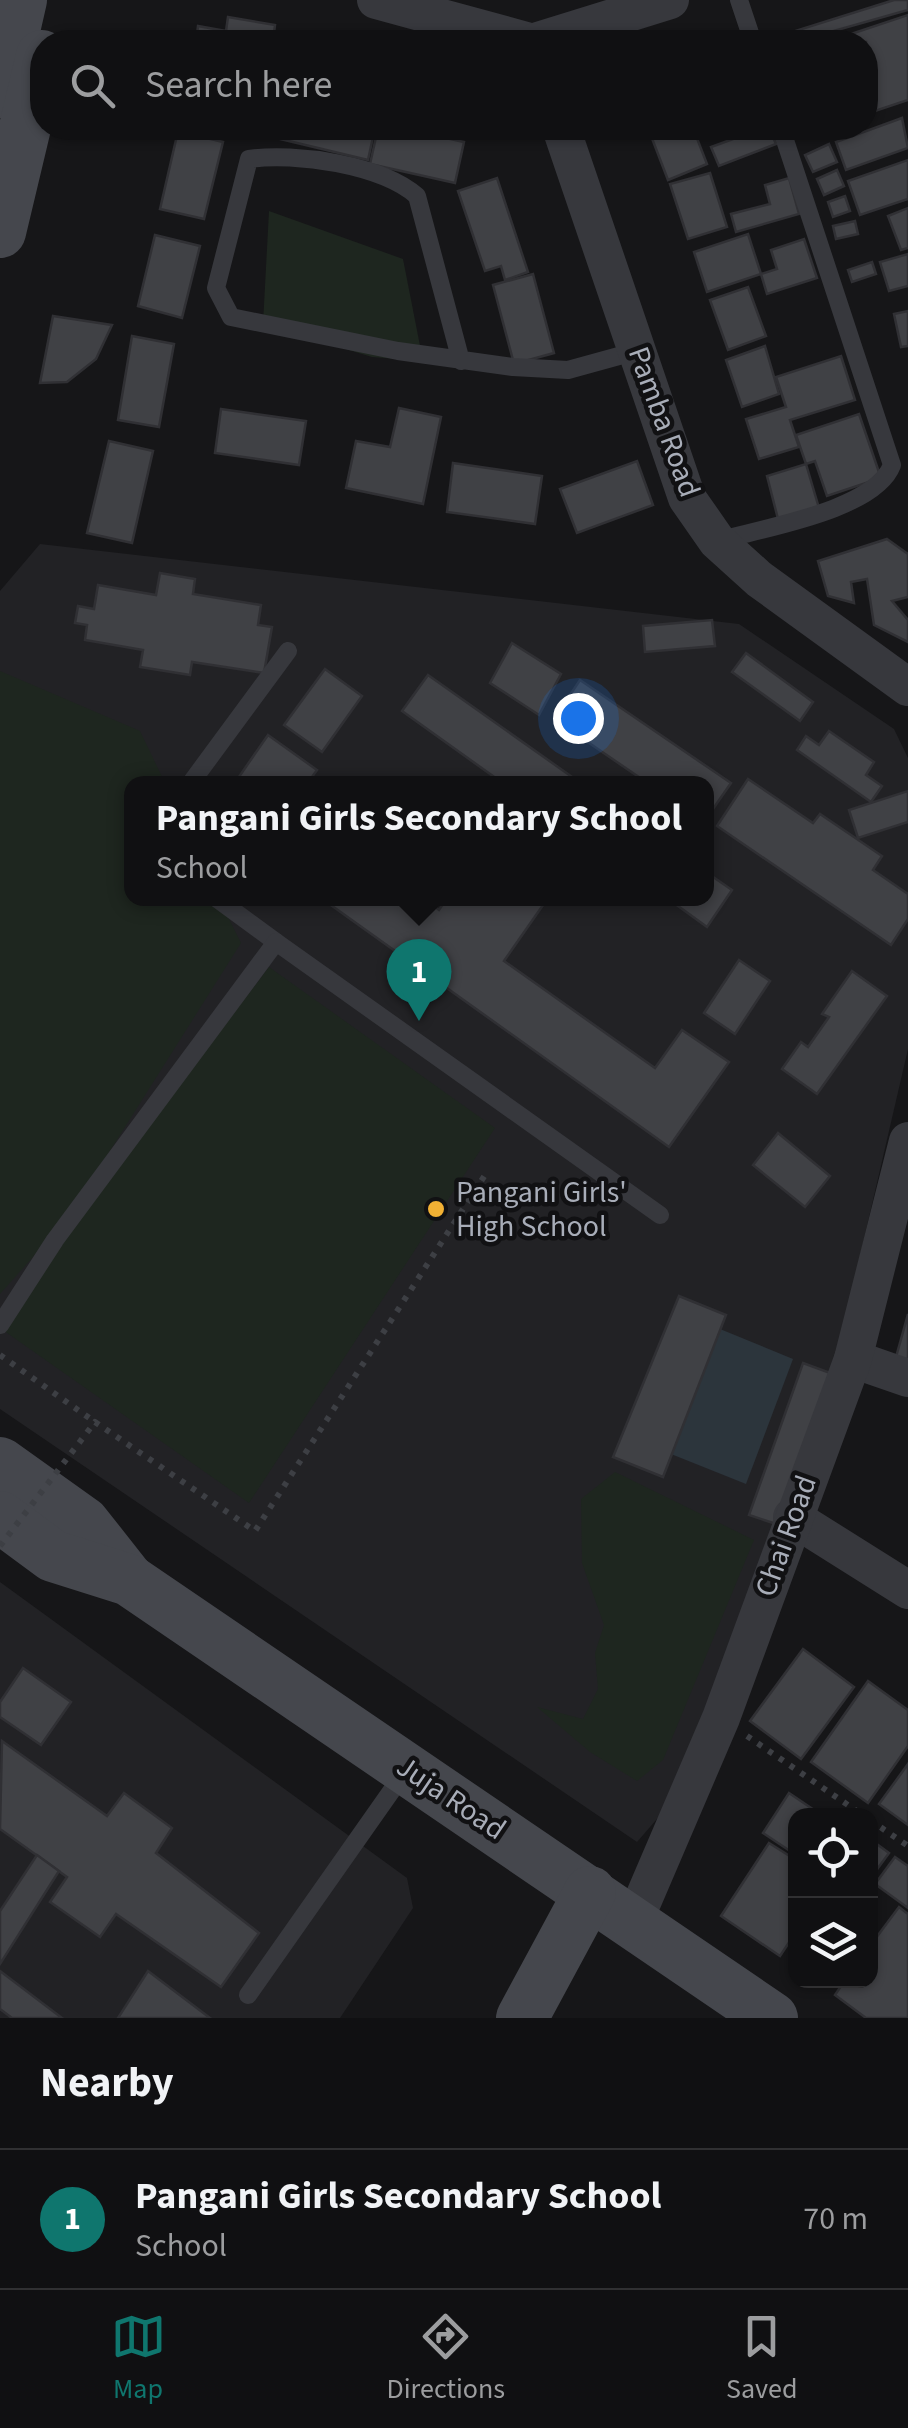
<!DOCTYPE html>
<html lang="en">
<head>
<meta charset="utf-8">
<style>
  :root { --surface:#101012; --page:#19191b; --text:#f1f3f6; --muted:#9c9d9f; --line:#303032; --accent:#0f766e }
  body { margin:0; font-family:"Source Sans 3",sans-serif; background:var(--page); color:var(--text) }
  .controls { position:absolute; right:30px; bottom:30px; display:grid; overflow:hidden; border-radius:20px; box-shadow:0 2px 8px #0004 }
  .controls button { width:90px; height:90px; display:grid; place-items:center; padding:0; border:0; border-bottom:2px solid var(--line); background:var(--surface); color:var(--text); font:50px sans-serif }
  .you { position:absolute; left:578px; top:718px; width:35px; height:35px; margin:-25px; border:8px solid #fff; border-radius:50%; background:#1a73e8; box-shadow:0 0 0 15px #1a73e833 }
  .badge { display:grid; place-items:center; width:65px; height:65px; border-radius:50%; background:var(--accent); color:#fff; font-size:32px; font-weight:700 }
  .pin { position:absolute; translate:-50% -82px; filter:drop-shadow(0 2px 5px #0008) }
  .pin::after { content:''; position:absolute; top:52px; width:35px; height:30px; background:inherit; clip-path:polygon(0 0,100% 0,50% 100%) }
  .popup { position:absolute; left:124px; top:776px; width:590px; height:130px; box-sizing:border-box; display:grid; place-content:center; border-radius:20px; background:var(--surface); filter:drop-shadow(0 2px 8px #0005); font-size:32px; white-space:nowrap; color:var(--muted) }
  .popup b { font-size:38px; color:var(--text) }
  .popup::after { content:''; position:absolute; left:50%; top:100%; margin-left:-20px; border:20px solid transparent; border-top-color:var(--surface) }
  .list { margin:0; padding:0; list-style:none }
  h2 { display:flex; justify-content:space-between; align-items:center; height:130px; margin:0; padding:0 40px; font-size:42px }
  h2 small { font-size:32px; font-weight:400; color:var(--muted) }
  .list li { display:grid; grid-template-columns:65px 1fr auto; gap:30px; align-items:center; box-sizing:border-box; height:140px; padding:0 40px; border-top:2px solid var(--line) }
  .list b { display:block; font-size:38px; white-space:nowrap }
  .list p { margin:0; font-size:32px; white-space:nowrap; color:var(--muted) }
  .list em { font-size:32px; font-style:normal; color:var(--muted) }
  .icon { flex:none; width:55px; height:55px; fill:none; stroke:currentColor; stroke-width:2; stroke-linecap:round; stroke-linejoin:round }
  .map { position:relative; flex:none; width:908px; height:2018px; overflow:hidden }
  .search { position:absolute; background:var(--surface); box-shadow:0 2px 8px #0004; left:30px; right:30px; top:30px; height:110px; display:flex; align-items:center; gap:25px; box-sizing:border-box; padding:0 35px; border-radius:40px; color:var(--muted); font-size:38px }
  .sheet { height:270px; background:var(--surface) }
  nav { display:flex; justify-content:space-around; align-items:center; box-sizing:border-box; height:140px; border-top:2px solid var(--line); background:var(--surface); font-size:28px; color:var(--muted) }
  nav a { display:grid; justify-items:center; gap:5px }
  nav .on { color:var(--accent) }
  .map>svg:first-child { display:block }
</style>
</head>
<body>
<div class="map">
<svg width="908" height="2018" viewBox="0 0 908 2018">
  <rect width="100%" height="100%" fill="#161618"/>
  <g fill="#222225" fill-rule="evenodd">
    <path d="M40 544 739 624 894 729 908 758V1049L834 1368 669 1805 637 1842 0 1409V591ZM132 784H706V898H132Z"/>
    <polygon points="0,1582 407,1878 413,1908 340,2018 0,2018"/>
  </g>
  <g fill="#1e261f">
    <polygon points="269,211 403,259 423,361 372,357 263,324"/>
    <polygon points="0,671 140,731 165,783 132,784 132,898 219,899 241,943 67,1219 0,1294"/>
    <polygon points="269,967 495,1128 249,1503 0,1328 0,1320"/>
    <polygon points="615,1472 754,1540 663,1760 637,1781 590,1752 537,1707 583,1719 598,1689 595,1653 604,1625 582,1563 581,1499"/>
  </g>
  <polygon fill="#2c353c" points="720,1329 793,1359 746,1484 671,1454"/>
  <g fill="#404145" stroke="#303034" stroke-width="2.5">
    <polygon points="894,0 908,0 908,10 795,42 792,32"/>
    <polygon points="908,15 908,100 866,114 866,42 827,42"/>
    <polygon points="228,17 275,25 273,42 196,42 198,26 226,31"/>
    <polygon points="902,118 908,148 846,170 836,142"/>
    <polygon points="274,128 375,128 368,160 272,137"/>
    <polygon points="378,128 401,128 464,142 455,183 370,164"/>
    <polygon points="648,128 693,128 707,164 668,180"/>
    <polygon points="763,128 769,128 776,144 719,166 711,147"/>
    <polygon points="178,131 223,142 204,219 160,209"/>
    <polygon points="829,144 837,162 813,172 805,155"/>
    <polygon points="908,160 908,199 860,215 848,181"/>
    <polygon points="837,170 844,186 824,195 817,179"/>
    <polygon points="710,173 727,227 688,239 670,184"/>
    <polygon points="497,178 528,272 505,280 501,266 485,271 458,191"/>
    <polygon points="789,178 799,214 736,232 731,214 770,204 765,185"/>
    <polygon points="845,196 850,211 833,217 828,202"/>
    <polygon points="908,208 908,248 901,250 888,216"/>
    <polygon points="855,221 858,234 836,239 833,226"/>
    <polygon points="748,234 761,274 707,292 694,252"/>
    <polygon points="155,235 200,246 182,318 138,306"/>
    <polygon points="804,239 817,278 767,294 761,274 777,269 771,250"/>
    <polygon points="908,254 908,286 889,291 880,262"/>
    <polygon points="872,262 876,274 852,282 848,270"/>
    <polygon points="533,274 554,353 514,364 493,285"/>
    <polygon points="748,287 766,336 728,350 710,300"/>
    <polygon points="908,311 908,346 901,347 894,314"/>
    <polygon points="53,316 112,325 96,359 67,382 40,383"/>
    <polygon points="132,336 174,344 159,427 118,420"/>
    <polygon points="765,346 779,394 742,407 726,360"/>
    <polygon points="841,356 855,400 790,420 799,447 759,459 746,419 786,407 776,377"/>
    <polygon points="399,408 441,417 423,504 346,488 356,441 390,447"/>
    <polygon points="221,409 306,421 299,465 215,453"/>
    <polygon points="859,414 881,478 827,496 815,461 806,464 796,435"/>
    <polygon points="109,441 153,451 132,543 87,533"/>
    <polygon points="637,461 653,505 577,533 560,489"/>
    <polygon points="453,463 542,476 535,524 447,512"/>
    <polygon points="806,464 819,508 778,519 767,476"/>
    <polygon points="887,539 908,554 908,597 892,601 908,620 908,642 874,625 867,579 851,582 854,603 828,596 818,561"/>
    <polygon points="160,573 195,579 193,594 261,605 258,625 272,627 264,673 192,662 190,675 140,667 143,650 85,640 87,625 75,623 78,606 94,609 98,585 156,595"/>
    <polygon points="712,620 715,646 645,652 643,626"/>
    <polygon points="512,643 561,674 539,715 490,683"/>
    <polygon points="746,653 813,702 800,721 732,672"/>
    <polygon points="325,669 362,696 322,752 284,725"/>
    <polygon points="428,675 582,784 504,784 402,711"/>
    <polygon points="580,680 731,783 706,819 706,784 649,784 554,719"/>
    <polygon points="829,731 874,762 866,775 882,786 871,802 797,750 806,736 819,745"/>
    <polygon points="268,735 317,770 307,784 234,784"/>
    <polygon points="748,779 813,823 820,814 882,856 873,870 908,894 908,919 891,945 717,826"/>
    <polygon points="908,791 908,822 858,838 849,810"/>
    <polygon points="706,872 732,890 707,927 667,898 706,898"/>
    <polygon points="321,898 424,898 439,910 447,898 548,898 504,961 655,1068 682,1030 729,1062 669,1147"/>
    <polygon points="739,960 770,981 735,1034 704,1013"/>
    <polygon points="852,971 887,996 817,1094 782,1069 801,1042 808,1047 829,1017 822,1014"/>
    <polygon points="778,1133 830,1176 805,1207 753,1165"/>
    <polygon points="679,1296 726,1315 663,1477 613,1457"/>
    <polygon points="908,1314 908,1360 896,1357"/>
    <polygon points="803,1363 833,1374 779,1525 749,1515"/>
    <polygon points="803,1649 854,1687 801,1759 750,1721"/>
    <polygon points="23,1668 71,1702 41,1745 0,1717 0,1702"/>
    <polygon points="868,1681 908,1710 908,1746 868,1803 811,1762"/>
    <polygon points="2,1741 107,1816 124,1793 172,1828 156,1853 259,1933 221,1987 116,1914 100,1937 50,1902 67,1877 0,1829"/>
    <polygon points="908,1764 908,1825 879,1804"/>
    <polygon points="789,1793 823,1816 796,1816 796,1855 763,1833"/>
    <polygon points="870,1839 889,1853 870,1879"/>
    <polygon points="769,1843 796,1860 796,1932 780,1956 721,1916"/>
    <polygon points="37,1855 59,1871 0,1964 0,1911"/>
    <polygon points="895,1857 908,1866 908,1908 875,1884"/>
    <polygon points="899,1907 908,1914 908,2018 866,2018 835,1995 845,1980 870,1980 870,1946"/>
    <polygon points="0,1971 62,2018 12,2018 0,2009"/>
    <polygon points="148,1971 210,2018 118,2018"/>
  </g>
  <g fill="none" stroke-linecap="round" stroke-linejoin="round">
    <g stroke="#3d3f44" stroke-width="6" stroke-dasharray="5 8" stroke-linecap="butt">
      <polyline points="0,1355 95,1422"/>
      <polyline points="747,1736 864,1816"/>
      <polyline points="870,1820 908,1846"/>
    </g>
    <g stroke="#37383d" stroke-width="18">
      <polyline points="739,0 753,42"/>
      <path d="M461 361 417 196C382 165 295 152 249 159L216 288 231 317 398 351 513 367 568 370 637 351"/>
      <path d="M717 541C763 528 875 510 892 465L781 128"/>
      <polyline points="190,784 288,651"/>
      <polyline points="216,898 276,942"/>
      <polyline points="0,1325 55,1240 276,942 660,1215"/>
      <polyline points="248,1995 404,1773"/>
    </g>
    <g stroke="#37383d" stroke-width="38">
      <polyline points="376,0 530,42"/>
      <polyline points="535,42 670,0"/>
      <polyline points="561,128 687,498 717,541 759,579 908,687"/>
      <polyline points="853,1359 908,1378"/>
      <polyline points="792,1517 908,1590"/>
      <polyline points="634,1921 721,1718 853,1359 908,1141"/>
    </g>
    <g stroke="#45474d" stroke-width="52">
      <polyline points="0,92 21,0"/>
      <polyline points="0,232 42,56"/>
      <polyline points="0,1463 84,1523 129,1580"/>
      <polyline points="0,1517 53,1556 129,1580 772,2018"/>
      <polyline points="522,2018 590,1892"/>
    </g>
    <polyline stroke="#3d3f44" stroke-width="6" stroke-dasharray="5 8" stroke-linecap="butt" points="0,1546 95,1422 255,1531 485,1175"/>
  </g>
  <circle fill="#f2b134" stroke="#111113" stroke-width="4" cx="436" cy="1209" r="10"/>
  <g text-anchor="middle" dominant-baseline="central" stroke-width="9" stroke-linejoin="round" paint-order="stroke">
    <g font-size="30" fill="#a8adb8" stroke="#111113">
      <text transform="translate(664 422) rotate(70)">Pamba Road</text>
      <text transform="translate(786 1536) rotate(-70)">Chai Road</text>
      <text transform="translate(451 1798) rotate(34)">Juja Road</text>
    </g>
    <g font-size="30" fill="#a8adb8" stroke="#111113" text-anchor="start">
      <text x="456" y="1192">Pangani Girls'<tspan x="456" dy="34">High School</tspan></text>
    </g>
  </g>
</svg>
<div class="controls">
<button><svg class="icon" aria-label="locate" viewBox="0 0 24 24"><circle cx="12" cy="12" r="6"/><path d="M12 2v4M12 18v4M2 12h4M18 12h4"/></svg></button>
<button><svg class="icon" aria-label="layers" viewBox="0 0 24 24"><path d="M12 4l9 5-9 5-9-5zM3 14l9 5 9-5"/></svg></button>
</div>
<div class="you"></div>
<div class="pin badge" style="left:419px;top:1021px">1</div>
<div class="popup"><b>Pangani Girls Secondary School</b>School</div>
<div class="search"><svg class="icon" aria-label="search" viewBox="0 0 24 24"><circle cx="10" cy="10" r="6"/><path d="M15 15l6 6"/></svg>Search here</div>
</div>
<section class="sheet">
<h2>Nearby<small></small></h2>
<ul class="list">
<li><span class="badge">1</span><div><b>Pangani Girls Secondary School</b><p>School</p></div><em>70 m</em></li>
</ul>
</section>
<nav>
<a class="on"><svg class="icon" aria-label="map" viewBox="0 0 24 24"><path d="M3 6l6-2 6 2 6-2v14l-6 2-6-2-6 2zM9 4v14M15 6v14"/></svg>Map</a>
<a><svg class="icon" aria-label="directions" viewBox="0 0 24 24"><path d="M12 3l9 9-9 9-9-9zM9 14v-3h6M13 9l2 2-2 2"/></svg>Directions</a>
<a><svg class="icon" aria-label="saved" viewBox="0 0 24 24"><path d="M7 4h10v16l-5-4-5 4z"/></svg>Saved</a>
</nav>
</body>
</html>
